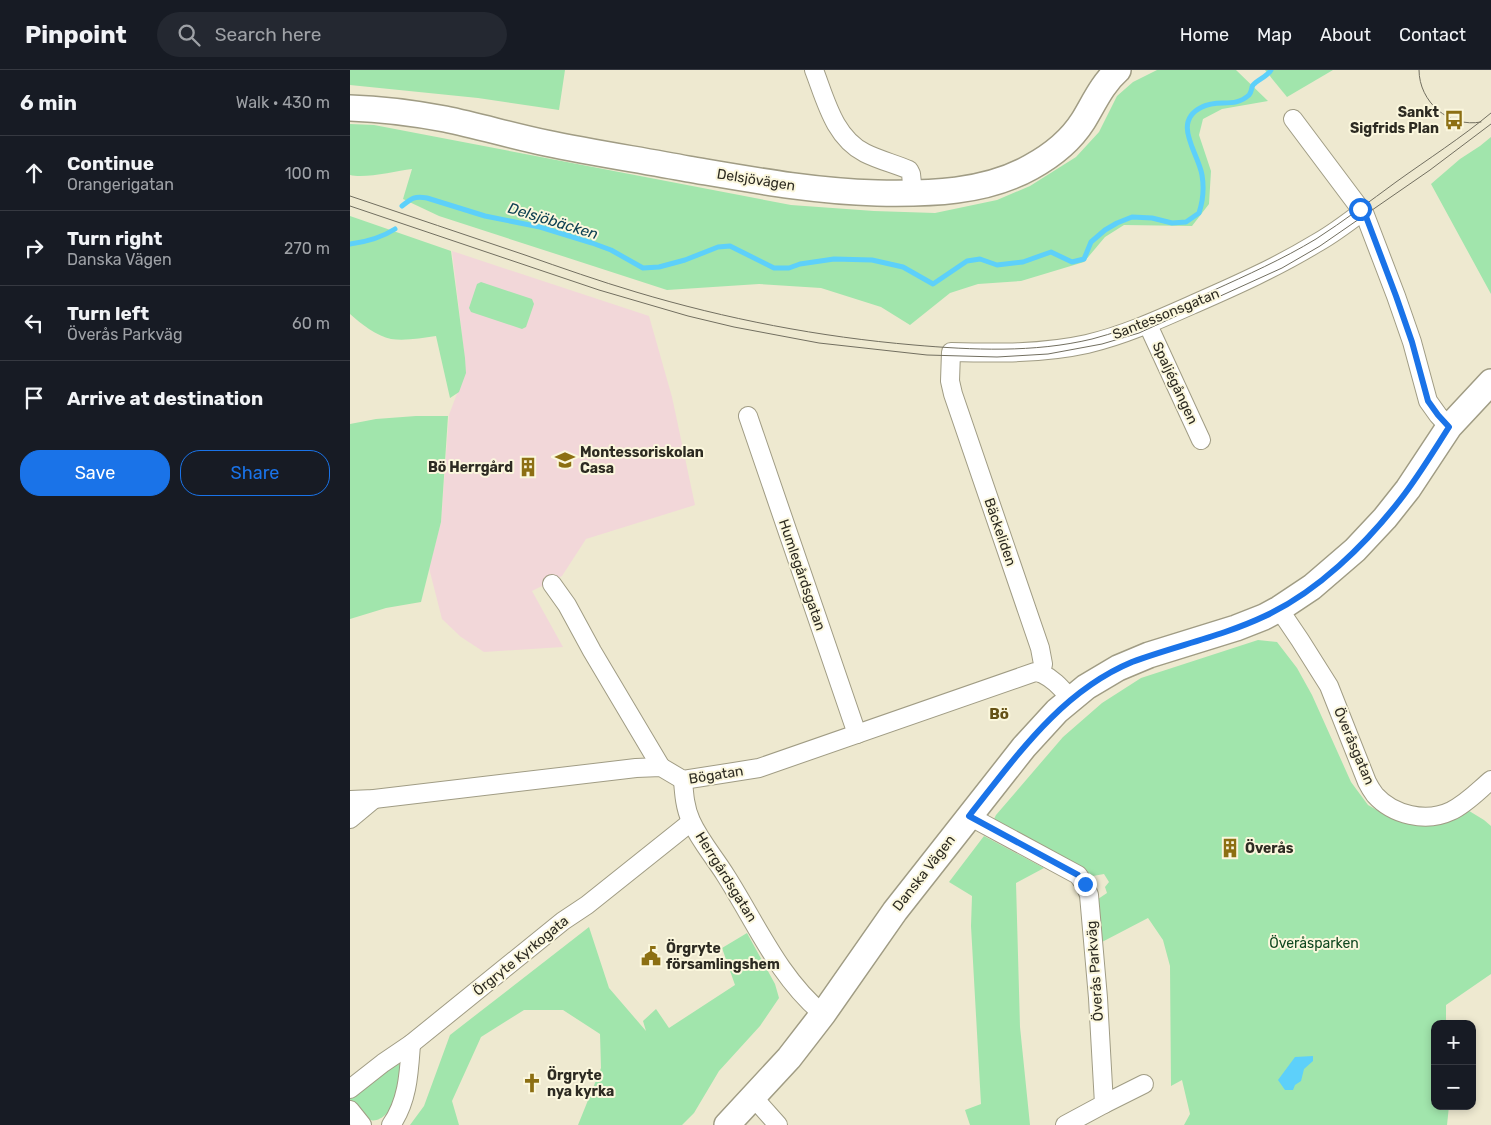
<!DOCTYPE html>
<html lang="en">
<head>
<meta charset="utf-8">
<style>
  :root { --surface:#171b24; --page:#242831; --text:#f1f3f6; --muted:#9ea1a6; --line:#363941; --accent:#1a73e8 }
  body { margin:0; font-family:Rubik,sans-serif; background:var(--page); color:var(--text) }
  .controls { position:absolute; right:15px; bottom:15px; display:grid; overflow:hidden; border-radius:10px; box-shadow:0 2px 8px #0003 }
  .controls button { width:45px; height:45px; display:grid; place-items:center; padding:0; border:0; border-bottom:1px solid var(--line); background:var(--surface); color:var(--text); font:25px sans-serif }
  .stop { position:absolute; width:15px; height:15px; margin:-11px; border:4px solid #1a73e8; border-radius:50%; background:#fff }
  .stop.end { background:#1a73e8; border-color:#fff; box-shadow:0 1px 5px #0008 }
  .list { margin:0; padding:0; list-style:none }
  h2 { display:flex; justify-content:space-between; align-items:center; height:65px; margin:0; padding:0 20px; font-size:21px }
  h2 small { font-size:16px; font-weight:400; color:var(--muted) }
  .list li { display:grid; grid-template-columns:32px 1fr auto; gap:15px; align-items:center; box-sizing:border-box; height:75px; padding:0 20px; border-top:1px solid var(--line) }
  .list b { display:block; font-size:19px; white-space:nowrap }
  .list p { margin:0; font-size:16px; white-space:nowrap; color:var(--muted) }
  .list em { font-size:16px; font-style:normal; color:var(--muted) }
  .actions { display:flex; gap:10px; padding:15px 20px }
  .actions a { flex:1; padding:11px 0; border:1px solid var(--accent); border-radius:20px; text-align:center; font-size:18px; color:var(--accent) }
  .actions .main { background:var(--accent); color:#fff }
  .icon { flex:none; width:28px; height:28px; fill:none; stroke:currentColor; stroke-width:2; stroke-linecap:round; stroke-linejoin:round }
  .map { position:relative; flex:none; width:1141px; height:1055px; overflow:hidden }
  header { display:flex; align-items:center; gap:30px; box-sizing:border-box; height:70px; padding:0 25px; background:var(--surface); border-bottom:1px solid var(--line) }
  header strong { font-size:24px }
  nav { display:flex; gap:28px; margin-inline-start:auto; font-size:18px }
  .search { width:350px; height:45px; background:var(--page); display:flex; align-items:center; gap:12px; box-sizing:border-box; padding:0 18px; border-radius:28px; color:var(--muted); font-size:19px }
  main { display:flex }
  aside { flex:1; background:var(--surface) }
  .map>svg:first-child { display:block }
</style>
</head>
<body>
<header>
<strong>Pinpoint</strong>
<div class="search"><svg class="icon" aria-label="search" viewBox="0 0 24 24"><circle cx="10" cy="10" r="6"/><path d="M15 15l6 6"/></svg>Search here</div>
<nav><a>Home</a><a>Map</a><a>About</a><a>Contact</a></nav>
</header>
<main>
<aside>
<h2>6 min<small>Walk · 430 m</small></h2>
<ul class="list">
<li><svg class="icon" aria-label="ahead" viewBox="0 0 24 24"><path d="M12 20V5M6 11l6-6 6 6"/></svg><div><b>Continue</b><p>Orangerigatan</p></div><em>100 m</em></li>
<li><svg class="icon" aria-label="right" viewBox="0 0 24 24"><path d="M7 20v-9h11M14 6l5 5-5 5"/></svg><div><b>Turn right</b><p>Danska Vägen</p></div><em>270 m</em></li>
<li><svg class="icon" aria-label="left" viewBox="0 0 24 24"><path d="M17 20v-9H6M10 6l-5 5 5 5"/></svg><div><b>Turn left</b><p>Överås Parkväg</p></div><em>60 m</em></li>
<li><svg class="icon" aria-label="arrive" viewBox="0 0 24 24"><path d="M6 21V4h12l-3 4 3 4H6"/></svg><div><b>Arrive at destination</b></div></li>
</ul>
<div class="actions"><a class="main">Save</a><a>Share</a></div>
</aside>
<div class="map">
<svg width="1141" height="1055" viewBox="0 0 1141 1055">
  <rect width="100%" height="100%" fill="#eee9d0"/>
  <polygon fill="#f2d7d9" points="102,181 299,246 322,327 345,435 236,469 212,506 182,521 213,577 134,582 111,567 92,549 79,498 91,452 99,345 115,302 115,290"/>
  <g fill="#a1e5ac">
    <polygon points="0,0 215,0 209,40 128,28 0,15"/>
    <path d="M807 0H886L918 31 872 39 853 49 849 65 861 101 859 134 842 156 774 155 755 167 734 192 671 211 628 214 600 223 560 255 531 237 471 218 409 214 317 220 89 146 53 129 62 99C45 101 15 109 0 105V54L24 55 441 135 524 141 585 143 647 130 680 116 726 87 749 62 767 26 783 12Z"/>
    <polygon points="915,0 983,0 937,27"/>
    <polygon points="1141,67 1141,224 1081,114 1110,89 1130,76"/>
    <path d="M0 146 101 181 115 288 116 303 109 322 100 328 86 266C71 268 56 271 41 269 27 266 11 254 0 244Z"/>
    <polygon points="131,212 182,229 184,234 176,257 172,259 121,242 119,238 127,214"/>
    <polygon points="66,346 98,346 91,452 71,532 36,538 0,549 0,354 26,349"/>
    <polygon points="908,570 927,572 947,598 962,625 1001,712 1018,735 1034,744 1054,748 1111,736 1134,750 1141,756 1141,904 1096,935 1096,954 1085,954 1085,1036 1099,1036 1097,1055 834,1055 840,1044 832,1010 821,1016 820,896 813,870 798,848 752,872 748,829 757,823 755,817 759,812 754,804 743,806 727,794 647,754 643,751 646,745 713,667 752,633 791,608"/>
    <polygon points="634,766 694,798 666,813 670,957 680,1055 620,1055 615,1040 631,1034 621,856 622,826 599,812"/>
    <polygon points="239,857 259,918 296,961 293,951 306,939 319,958 385,915 372,878 397,863 425,914 429,928 410,956 369,1001 344,1043 332,1055 228,1055 251,998 250,964 213,940 174,940 131,967 102,1031 109,1055 60,1055 74,1036 100,965"/>
    <path d="M46 989 54 992C51 1005 49 1019 44 1032 41 1041 29 1055 17 1049 11 1045 5 1037 0 1032V1025Z"/>
  </g>
  <polygon fill="#5dd0fa" points="963,986 963,991 954,999 951,1011 945,1015 943,1020 935,1020 928,1010 945,987"/>
  <g fill="none" stroke-linecap="round" stroke-linejoin="round">
    <g stroke="#5dd0fa" stroke-width="5">
      <path d="M52 136C62 128 64 126 77 128L135 146 190 157 242 173 261 180 293 198 309 197 335 190 368 177 380 176 424 198H439L450 194 484 189 522 190 553 197 583 214 617 191 630 189 647 195 673 192 701 182 722 192 734 189 741 172 755 160 767 153 782 147 802 148 822 153 836 152 849 143C853 131 854 117 852 105 848 82 821 52 852 37 868 28 884 39 899 25 902 22 901 18 903 15 908 9 917 7 921 0"/>
      <path d="M0 174C16 172 31 168 45 159"/>
    </g>
    <defs>
      <g id="street">
        <path d="M464 0C476 31 484 67 515 83 529 90 545 94 559 100L561 104 563 123"/>
        <polyline points="943,49 1015,145 1046,226 1062,272 1078,331 1088,345 1099,357"/>
        <polyline points="798,255 851,370"/>
        <polyline points="398,346 507,664"/>
        <polyline points="202,514 217,535 242,581 311,697"/>
        <path d="M929 539 950 570 979 616 1017 712C1019 716 1022 721 1025 725 1043 745 1076 753 1101 741 1116 734 1128 721 1141 710"/>
        <path d="M721 629C711 618 705 610 691 603L693 594 690 578 603 324 600 311 601 282C646 283 692 284 737 274 775 265 810 249 846 233 887 215 927 197 965 174 982 165 997 153 1012 142"/>
        <path d="M333 710C334 724 335 738 341 751 350 771 365 788 376 806 406 853 429 908 473 944"/>
        <polyline points="0,730 24,729 286,698 311,697 333,710 409,698 685,602 691,603"/>
        <polyline points="619,746 728,805 735,815 739,825 748,928 754,1034 715,1055"/>
        <polyline points="0,749 24,729"/>
        <polyline points="0,1019 33,993 61,974 213,851 237,835 341,752"/>
        <polyline points="404,1028 428,1055"/>
        <polyline points="754,1034 794,1014"/>
        <polyline points="0,1040 12,1055"/>
        <path d="M41 1055C58 1031 59 1002 61 974"/>
      </g>
      <g id="secondary">
        <path d="M0 38C32 39 63 43 95 49 129 56 162 66 196 73 243 83 291 90 338 99 403 110 462 121 527 123 579 124 635 123 681 97 701 86 721 70 733 51 744 33 752 14 768 0"/>
        <polyline points="377,1055 439,988 473,944 545,841 674,677 707,641 736,617 768,598 799,585 886,558 914,547 929,539 962,517 1005,480 1035,448 1058,419 1099,357 1141,312"/>
      </g>
    </defs>
    <use href="#street" stroke="#a09c84" stroke-width="20"/>
    <use href="#secondary" stroke="#a09c84" stroke-width="28"/>
    <use href="#street" stroke="#fff" stroke-width="18"/>
    <use href="#secondary" stroke="#fff" stroke-width="25"/>
    <g stroke="#726f60" stroke-width="1">
      <path d="M1069 0C1069 32 1099 58 1131 52"/>
      <path d="M0 126C58 146 117 165 175 185 212 198 249 211 286 222 376 249 470 267 564 275 622 280 684 283 742 269 784 258 823 240 862 221 897 205 933 189 966 169 994 151 1020 131 1046 112 1078 89 1111 68 1141 43"/>
      <polyline points="0,136 249,220 338,246 384,257 469,273 577,285 647,287 698,284 752,274 789,263 932,198 970,176 1080,100 1141,54"/>
    </g>
  </g>
  <g fill="none" stroke-linecap="round" stroke-linejoin="round">
    <path stroke="#1a73e8" stroke-width="6" d="M735 814 728 805 619 746C666 687 710 622 782 592 825 576 873 566 915 546 967 522 1015 475 1050 430 1068 407 1083 382 1099 357L1088 345 1078 331 1062 272 1046 226 1015 144 1010 139"/>
  </g>
  <defs>
    <symbol id="bus-bare" viewBox="-9 -9 18 18"><path d="M-5-6H5V4H4V6H2V4H-2V6H-4V4H-5ZM-3.5-4V0h7V-4ZM-3.5 1.2v1.5H-2V1.2ZM2 1.2v1.5H3.5V1.2Z" fill="#8c6f12" stroke="#fbf7dd" stroke-width="2.5" paint-order="stroke"/></symbol>
    <symbol id="school-bare" viewBox="-9 -9 18 18"><path d="M0-5L7-2L0 1L-7-2ZM-4 1L0 2.5L4 1V4Q0 6-4 4Z" fill="#8c6f12" stroke="#fbf7dd" stroke-width="2.5" paint-order="stroke"/></symbol>
    <symbol id="building-bare" viewBox="-9 -9 18 18"><path d="M-4-6H4V6H1V3H-1V6H-4ZM-2.5-4.3h1.7v1.8h-1.7ZM.8-4.3h1.7v1.8H.8ZM-2.5-1h1.7V.8h-1.7ZM.8-1h1.7V.8H.8Z" fill="#8c6f12" stroke="#fbf7dd" stroke-width="2.5" paint-order="stroke"/></symbol>
    <symbol id="civic-bare" viewBox="-9 -9 18 18"><path d="M-.6-6.5H3V-4.5H.6V-3L4-1V1h2V6H-6V1h2V-1L-.6-3ZM-1.2 2.5V6h2.4V2.5Z" fill="#8c6f12" stroke="#fbf7dd" stroke-width="2.5" paint-order="stroke"/></symbol>
    <symbol id="church-bare" viewBox="-9 -9 18 18"><path d="M-1.2-6h2.4v3.5h3.3v2.4h-3.3V6h-2.4V-.1h-3.3v-2.4h3.3Z" fill="#8c6f12" stroke="#fbf7dd" stroke-width="2.5" paint-order="stroke"/></symbol>
  </defs>
  <g fill-rule="evenodd">
    <use href="#bus-bare" x="1090" y="36" width="28" height="28"/>
    <use href="#school-bare" x="201" y="376" width="28" height="28"/>
    <use href="#building-bare" x="164" y="383" width="28" height="28"/>
    <use href="#building-bare" x="866" y="764" width="28" height="28"/>
    <use href="#civic-bare" x="287" y="872" width="28" height="28"/>
    <use href="#church-bare" x="168" y="999" width="28" height="28"/>
  </g>
  <g text-anchor="middle" dominant-baseline="central" stroke-width="4" stroke-linejoin="round" paint-order="stroke">
    <g font-size="14" font-weight="bold" fill="#2d2b22" stroke="#fbf7dd" text-anchor="start">
      <text x="1089" y="42" text-anchor="end">Sankt<tspan x="1089" dy="16">Sigfrids Plan</tspan></text>
      <text x="230" y="382">Montessoriskolan<tspan x="230" dy="16">Casa</tspan></text>
      <text x="163" y="397" text-anchor="end">Bö Herrgård</text>
      <text x="895" y="778">Överås</text>
      <text x="316" y="878">Örgryte<tspan x="316" dy="16">församlingshem</tspan></text>
      <text x="197" y="1005">Örgryte<tspan x="197" dy="16">nya kyrka</tspan></text>
    </g>
    <g font-size="14" fill="#2d2b22" stroke="#fbf7dd">
      <text transform="translate(406 110) rotate(9)">Delsjövägen</text>
      <text transform="translate(816 244) rotate(-22)">Santessonsgatan</text>
      <text transform="translate(825 313) rotate(65)">Spaljégången</text>
      <text transform="translate(650 462) rotate(71)">Bäckeliden</text>
      <text transform="translate(452 505) rotate(71)">Humlegårdsgatan</text>
      <text transform="translate(1004 676) rotate(67)">Överåsgatan</text>
      <text transform="translate(366 705) rotate(-9)">Bögatan</text>
      <text transform="translate(574 803) rotate(-52)">Danska Vägen</text>
      <text transform="translate(376 807) rotate(58)">Herrgårdsgatan</text>
      <text transform="translate(171 886) rotate(-39)">Örgryte Kyrkogata</text>
      <text transform="translate(745 901) rotate(-94)">Överås Parkväg</text>
    </g>
    <g font-size="14" fill="#0f4820" stroke="#fbf7dd">
      <text x="964" y="873">Överåsparken</text>
    </g>
    <g font-size="15" font-style="italic" fill="#0d4052" stroke="#fbf7dd">
      <text transform="translate(203 151) rotate(17)">Delsjöbäcken</text>
    </g>
    <g font-size="15" font-weight="bold" fill="#655115" stroke="#fbf7dd">
      <text x="649" y="644">Bö</text>
    </g>
  </g>
</svg>
<div class="controls">
<button>+</button>
<button>−</button>
</div>
<div class="stop" style="left:1010px;top:139px"></div>
<div class="stop end" style="left:735px;top:814px"></div>
</div>
</main>
</body>
</html>
